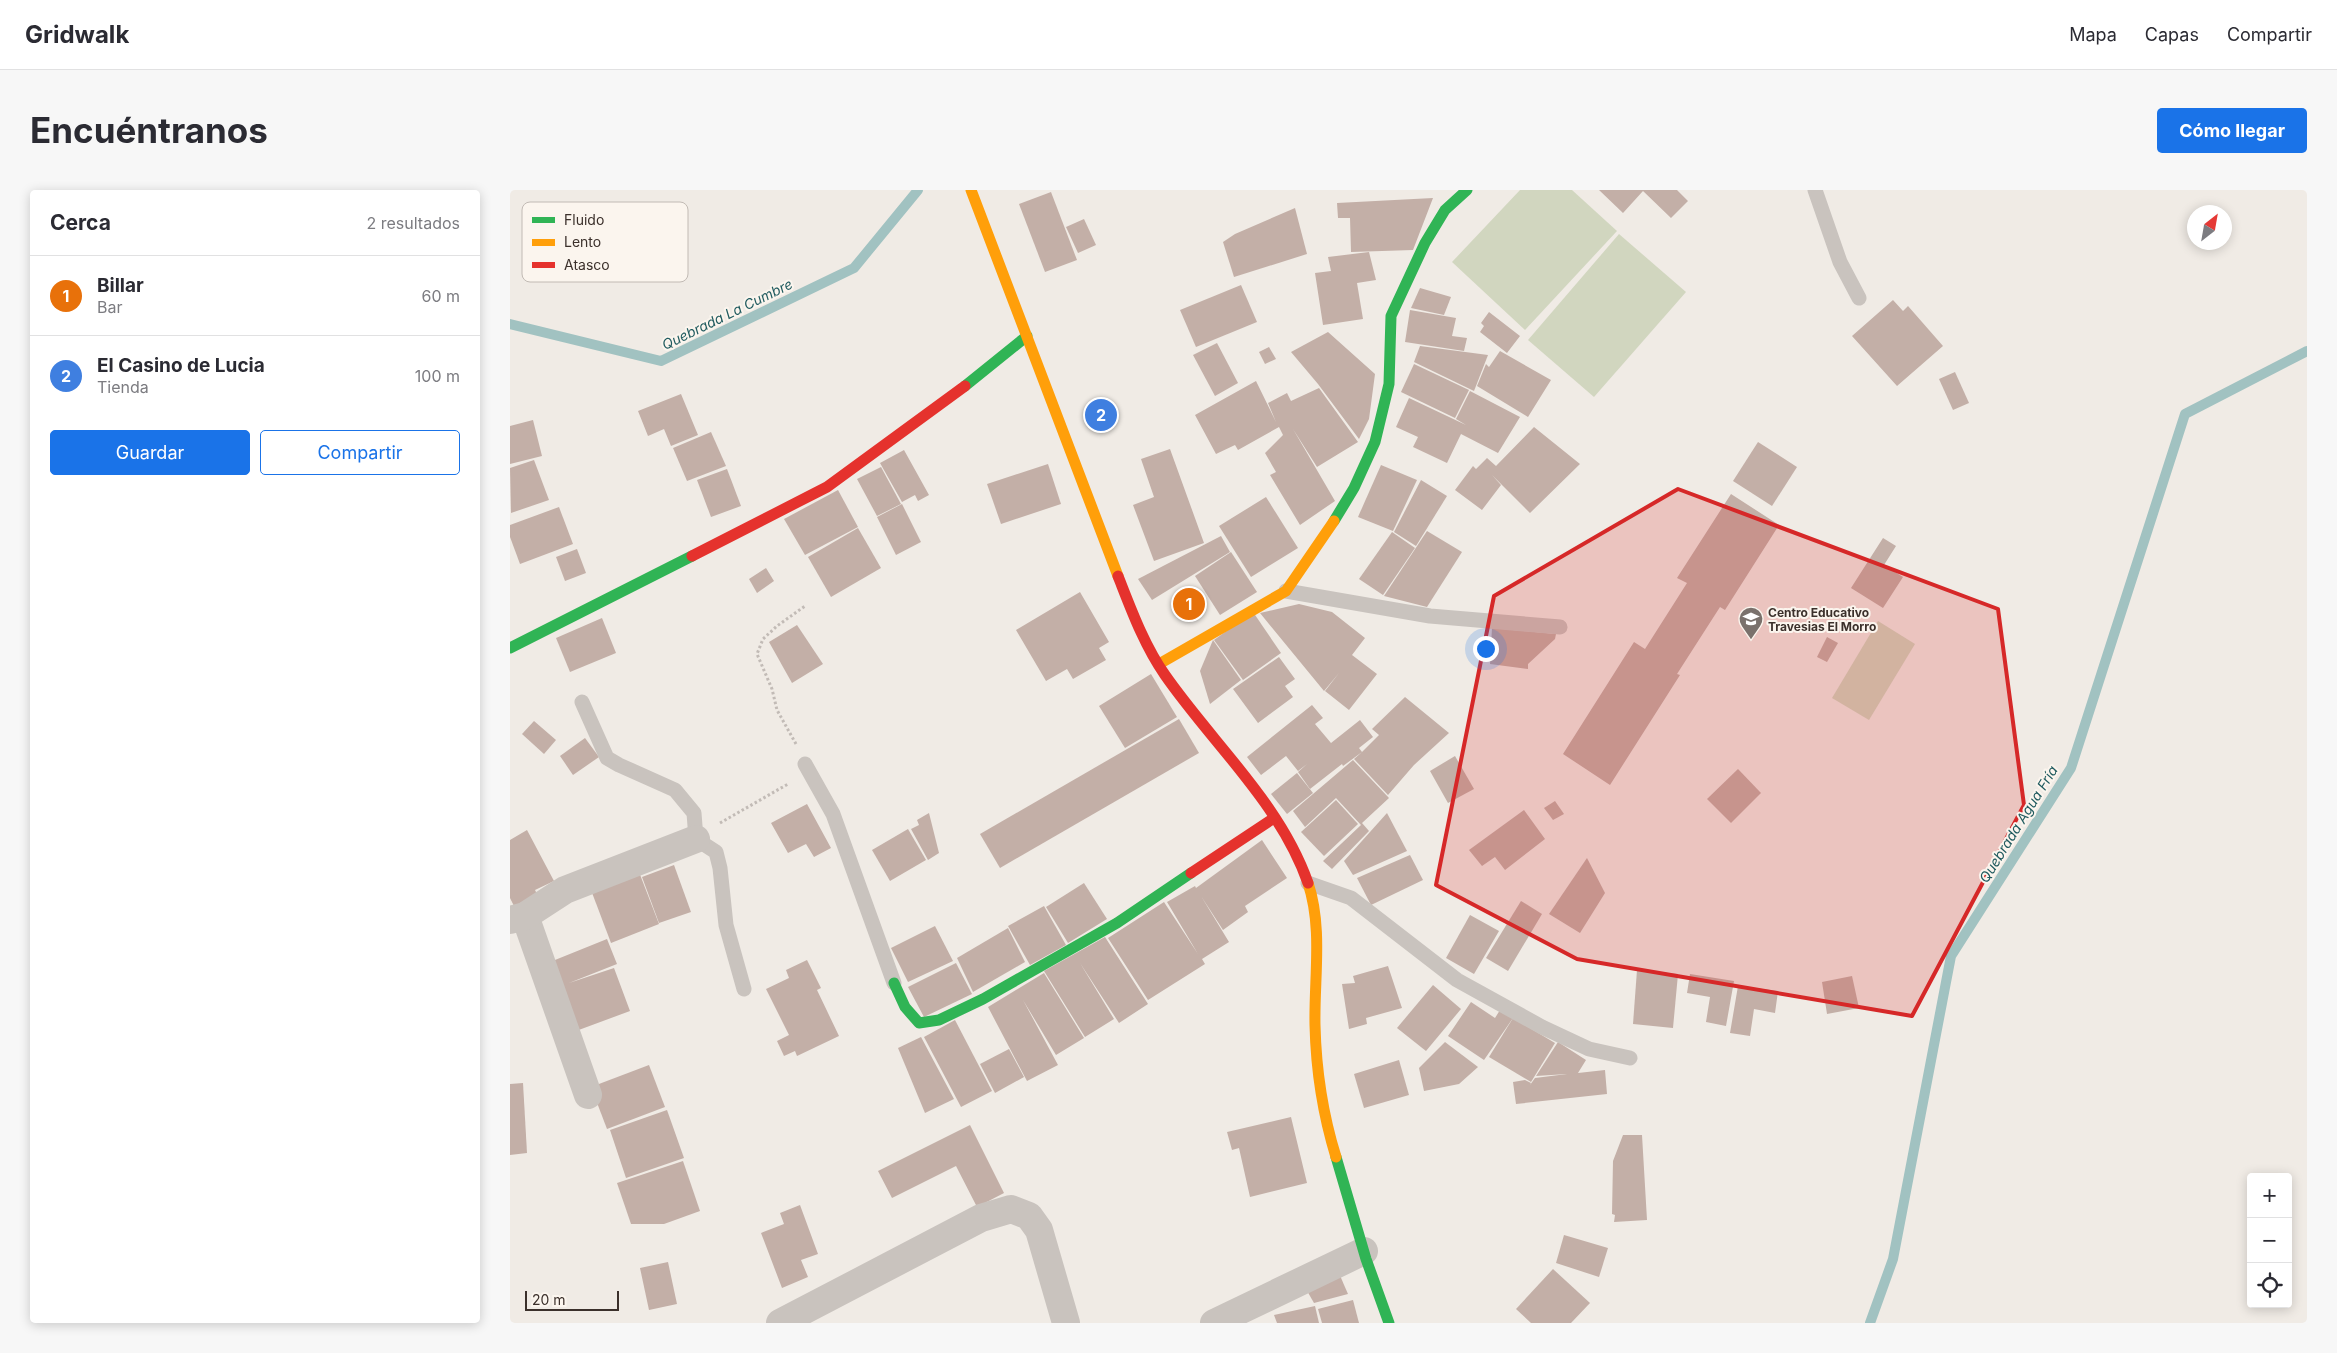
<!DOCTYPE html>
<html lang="es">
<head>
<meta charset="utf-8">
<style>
  :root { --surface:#fff; --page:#f7f7f7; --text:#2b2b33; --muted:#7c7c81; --line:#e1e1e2; --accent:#1a73e8 }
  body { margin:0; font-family:Inter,sans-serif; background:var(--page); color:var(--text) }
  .controls { position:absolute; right:15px; bottom:15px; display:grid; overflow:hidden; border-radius:5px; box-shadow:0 2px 12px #0003 }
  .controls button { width:45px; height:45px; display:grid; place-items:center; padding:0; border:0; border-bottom:1px solid var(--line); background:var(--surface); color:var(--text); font:25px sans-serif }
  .compass { position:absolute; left:1677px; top:15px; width:45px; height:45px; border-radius:50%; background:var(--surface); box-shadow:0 2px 12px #0003; rotate:31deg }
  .scale { position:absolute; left:15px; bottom:12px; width:94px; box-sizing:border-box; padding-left:5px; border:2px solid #3b302b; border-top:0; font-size:14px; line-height:18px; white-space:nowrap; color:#3b302b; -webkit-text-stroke:4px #fbf5ee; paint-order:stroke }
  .you { position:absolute; left:975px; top:458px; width:18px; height:18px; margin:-12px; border:4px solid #fff; border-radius:50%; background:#1a73e8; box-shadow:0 0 0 8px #1a73e833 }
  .badge { display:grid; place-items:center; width:32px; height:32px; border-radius:50%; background:var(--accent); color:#fff; font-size:16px; font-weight:700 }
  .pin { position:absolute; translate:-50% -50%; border:2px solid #fff; box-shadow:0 1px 5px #0006 }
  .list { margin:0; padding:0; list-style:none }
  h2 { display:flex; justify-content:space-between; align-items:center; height:65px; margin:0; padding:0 20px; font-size:21px }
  h2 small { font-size:16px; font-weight:400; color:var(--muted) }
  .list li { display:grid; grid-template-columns:32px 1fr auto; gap:15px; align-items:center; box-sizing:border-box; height:80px; padding:0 20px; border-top:1px solid var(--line) }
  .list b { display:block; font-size:19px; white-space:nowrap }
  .list p { margin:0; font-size:16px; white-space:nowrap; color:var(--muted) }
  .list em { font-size:16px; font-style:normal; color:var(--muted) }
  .actions { display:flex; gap:10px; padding:15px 20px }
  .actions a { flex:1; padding:11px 0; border:1px solid var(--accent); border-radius:5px; text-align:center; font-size:18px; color:var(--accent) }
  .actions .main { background:var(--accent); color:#fff }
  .icon { flex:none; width:28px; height:28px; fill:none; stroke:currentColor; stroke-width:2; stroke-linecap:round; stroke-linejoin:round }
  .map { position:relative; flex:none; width:1797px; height:1133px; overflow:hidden; border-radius:5px }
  header { display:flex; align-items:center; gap:30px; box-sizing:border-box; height:70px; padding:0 25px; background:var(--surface); border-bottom:1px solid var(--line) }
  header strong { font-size:24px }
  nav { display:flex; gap:28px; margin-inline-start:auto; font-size:18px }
  .intro { display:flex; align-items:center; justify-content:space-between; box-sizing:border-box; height:120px; padding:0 30px }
  h1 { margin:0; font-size:35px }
  .button { padding:12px 22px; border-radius:5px; background:var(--accent); color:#fff; font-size:18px; font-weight:700 }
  main { display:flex; gap:30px; padding:0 30px }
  aside { flex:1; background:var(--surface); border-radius:5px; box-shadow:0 2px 12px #0003 }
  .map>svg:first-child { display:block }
</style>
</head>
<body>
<header>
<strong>Gridwalk</strong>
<nav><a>Mapa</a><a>Capas</a><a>Compartir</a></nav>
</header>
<div class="intro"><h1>Encuéntranos</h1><a class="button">Cómo llegar</a></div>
<main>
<aside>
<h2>Cerca<small>2 resultados</small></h2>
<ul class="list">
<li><span class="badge" style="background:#e8710a">1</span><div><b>Billar</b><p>Bar</p></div><em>60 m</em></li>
<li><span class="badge" style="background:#3f7fe0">2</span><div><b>El Casino de Lucia</b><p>Tienda</p></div><em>100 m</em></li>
</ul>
<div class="actions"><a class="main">Guardar</a><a>Compartir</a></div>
</aside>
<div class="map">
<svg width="1797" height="1133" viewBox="0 0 1797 1133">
  <rect width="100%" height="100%" fill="#f0ebe5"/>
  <g fill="#d1d6bf">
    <polygon points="1010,0 1062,0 1107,41 1015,140 942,72"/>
    <polygon points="1109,44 1176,102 1084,207 1018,150"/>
    <polygon points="1368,431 1405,454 1359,530 1322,508"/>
  </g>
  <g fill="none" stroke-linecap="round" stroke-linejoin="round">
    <g stroke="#a1c2c1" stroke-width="10">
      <polyline points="0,134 151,171 344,78 408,0"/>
      <polyline points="1360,1133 1383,1069 1441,766 1561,578 1675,224 1797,161"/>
    </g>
  </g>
  <g fill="#c3afa7">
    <polygon points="1089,0 1167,0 1178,11 1161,28 1133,1 1113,23"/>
    <polygon points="541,2 567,70 535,82 509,14"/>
    <polygon points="923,8 903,60 841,62 840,28 828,28 827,13"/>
    <polygon points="785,18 797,64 724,87 713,52 725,44"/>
    <polygon points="574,29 586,55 568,63 556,37"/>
    <polygon points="859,62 866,90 847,93 853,129 813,135 805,83 821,81 818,67"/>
    <polygon points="731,95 747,132 686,157 670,120"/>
    <polygon points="910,98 941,107 934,125 901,118"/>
    <polygon points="1383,110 1393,121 1398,116 1433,156 1387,196 1342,146"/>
    <polygon points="900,120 946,128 942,146 957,148 954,161 895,152"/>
    <polygon points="979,122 1010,146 997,163 970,142 974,136 971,133"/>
    <polygon points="818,142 865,184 859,229 849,249 808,194 781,162"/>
    <polygon points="707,153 728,193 705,206 683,165"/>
    <polygon points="910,156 978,165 964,201 904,172"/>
    <polygon points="759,157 766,169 755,174 749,162"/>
    <polygon points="990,161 1041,190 1018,227 967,196 976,174 979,177"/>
    <polygon points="904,174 959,200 945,228 891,202"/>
    <polygon points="1445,182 1459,213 1443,220 1429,189"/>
    <polygon points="746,191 766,232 758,213 777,203 781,211 809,198 848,252 807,277 783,239 825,311 790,335 760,285 766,282 755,263 773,245 769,237 728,260 725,255 706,264 685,225"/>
    <polygon points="960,201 1010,227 988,263 951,244 937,273 903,257 908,247 886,237 899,208 956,235 946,229"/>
    <polygon points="171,204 188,245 161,256 154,239 138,246 128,221"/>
    <polygon points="23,230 32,266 0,274 0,236"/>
    <polygon points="1024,237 1070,274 1020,323 982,285 991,295 972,320 945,300 963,276 966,279 977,268 986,276"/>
    <polygon points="201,242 216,276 177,291 163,258"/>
    <polygon points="1248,252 1287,277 1262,316 1223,291"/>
    <polygon points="660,259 694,353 644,371 623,315 644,307 631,269"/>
    <polygon points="394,260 419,305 408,311 405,305 392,312 370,273"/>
    <polygon points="24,270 39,310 1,323 0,278"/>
    <polygon points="538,274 551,314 491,334 477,294"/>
    <polygon points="871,275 907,290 883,341 848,327"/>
    <polygon points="371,277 391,314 367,326 347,289"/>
    <polygon points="217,279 231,316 201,327 187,290"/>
    <polygon points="911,290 937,306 906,356 884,342"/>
    <polygon points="328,300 348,337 295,365 274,329"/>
    <polygon points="1221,304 1269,335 1215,420 1210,417 1167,484 1170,485 1100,595 1053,564 1124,452 1135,459 1177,393 1167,388"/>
    <polygon points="756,307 788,358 741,387 709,336"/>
    <polygon points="392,314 411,352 386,365 367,327"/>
    <polygon points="49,317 63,354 10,374 0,347 0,335"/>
    <polygon points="348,338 371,378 321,407 298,367"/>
    <polygon points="917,341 952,362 917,417 874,406"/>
    <polygon points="882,342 905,358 873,405 849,389"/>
    <polygon points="711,346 720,362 642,410 628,389"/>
    <polygon points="1373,348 1386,356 1374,375 1393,387 1373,418 1341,398"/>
    <polygon points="67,359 76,383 55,391 46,367"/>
    <polygon points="721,362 747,402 710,425 685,386"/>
    <polygon points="256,378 264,391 247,403 239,389"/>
    <polygon points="570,402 599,452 589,458 596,470 563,489 557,479 536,491 506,440"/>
    <polygon points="789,414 822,422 855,448 842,465 867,484 839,520 815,501 829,483 814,501 750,423"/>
    <polygon points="743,422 771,463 733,490 704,450"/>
    <polygon points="92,428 106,463 60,482 46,448"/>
    <polygon points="287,435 313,474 282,493 259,452"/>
    <polygon points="982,438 1046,444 1045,449 1018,474 1018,479 980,474"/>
    <polygon points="1317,447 1328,453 1317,472 1307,467"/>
    <polygon points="703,450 731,490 700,514 690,481"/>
    <polygon points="769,467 785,489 775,496 783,507 748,533 723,499"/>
    <polygon points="641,484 667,527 615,558 589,516"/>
    <polygon points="895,507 939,543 904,575 878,605 844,569 852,562 833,576 832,574 800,599 788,582 797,574 788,581 776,566 751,585 737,567 802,515 813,528 805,534 821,553 850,530 863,547 849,558 852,562 869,545 862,539"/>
    <polygon points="669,529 689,563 490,678 470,644"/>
    <polygon points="24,531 46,550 34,564 12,544"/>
    <polygon points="75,548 89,567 63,585 50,566"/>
    <polygon points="945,566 964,599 938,613 920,581"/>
    <polygon points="843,570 879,608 852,633 859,641 822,679 813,671 851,635 826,608 795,637 783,621"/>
    <polygon points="1228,579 1251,603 1221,633 1197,609"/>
    <polygon points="787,583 803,603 777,624 761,604"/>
    <polygon points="826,610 848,634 814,666 791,642"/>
    <polygon points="1045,611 1054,624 1043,630 1034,618"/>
    <polygon points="297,614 321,658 304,667 296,654 278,663 261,633"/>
    <polygon points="1014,620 1035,649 995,680 985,667 972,676 959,660"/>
    <polygon points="419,623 429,663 418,670 401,639 409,635 407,630"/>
    <polygon points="877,623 897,661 843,685 834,671"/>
    <polygon points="398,639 416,670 380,691 362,660"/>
    <polygon points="17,640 44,691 25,700 28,706 5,718 0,708 0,650"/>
    <polygon points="752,650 777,688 735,716 738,722 713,740 691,706 719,752 692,769 695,774 638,810 598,748 654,712 688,764 657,712 685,696 686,698"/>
    <polygon points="900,665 913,690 861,715 847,688"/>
    <polygon points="1077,668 1095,703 1070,743 1039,724"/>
    <polygon points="164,675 181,722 149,733 132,687"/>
    <polygon points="129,682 149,734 101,753 81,700"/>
    <polygon points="574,693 597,729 558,753 536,717"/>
    <polygon points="1011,711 1032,724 998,781 976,768"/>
    <polygon points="534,716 556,755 520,775 498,736"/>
    <polygon points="960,725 989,741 964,784 936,768"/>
    <polygon points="425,736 443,771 398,792 381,758"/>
    <polygon points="498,738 515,772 463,802 447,768"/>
    <polygon points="595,747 638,814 609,833 570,773 604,829 575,847 534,781"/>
    <polygon points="97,749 107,774 59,793 104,778 120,821 66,841 40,772"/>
    <polygon points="297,770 311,798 307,800 329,846 287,866 285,861 274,866 267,851 279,845 256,799 279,788 276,780"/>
    <polygon points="446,773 462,804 414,827 398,797"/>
    <polygon points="878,776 892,818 856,828 857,834 839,839 832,794 845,793 843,786"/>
    <polygon points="1127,780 1168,784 1163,838 1123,834"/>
    <polygon points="534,783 574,848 546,865 513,810 548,875 517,891 478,817"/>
    <polygon points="1180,784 1224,791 1216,836 1196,832 1200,807 1177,803"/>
    <polygon points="1342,786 1349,818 1317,824 1312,792"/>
    <polygon points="923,795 951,819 916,861 887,838"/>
    <polygon points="1228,796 1268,801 1265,823 1244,819 1240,846 1220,843"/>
    <polygon points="961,812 985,828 990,820 1003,828 974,870 938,846"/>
    <polygon points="1003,828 1045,853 1021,892 979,867"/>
    <polygon points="445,830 482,901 451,917 414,847"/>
    <polygon points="411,847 444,909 415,923 388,858"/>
    <polygon points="935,852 968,877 949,894 914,901 909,878"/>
    <polygon points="1048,852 1076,870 1068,883 1095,880 1097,904 1006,914 1003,892 1015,890 1021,893 1020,895 1025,888 1057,884 1026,886"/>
    <polygon points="499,859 514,887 485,903 470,874"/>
    <polygon points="889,870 899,905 854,918 844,884"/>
    <polygon points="139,875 155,917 97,939 81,897"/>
    <polygon points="13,893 17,963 0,965 0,894"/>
    <polygon points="157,920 174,968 116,988 100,940"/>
    <polygon points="781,927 797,993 740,1007 729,958 722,960 717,942"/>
    <polygon points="460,935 494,1003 467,1017 446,976 382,1008 368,981"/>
    <polygon points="1113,945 1132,945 1137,1030 1104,1032 1105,1025 1102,1024 1103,971"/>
    <polygon points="173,971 190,1021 154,1034 121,1034 107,993"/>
    <polygon points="290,1015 308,1064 291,1070 298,1087 272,1098 251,1043 274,1034 270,1023"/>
    <polygon points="1054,1045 1098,1058 1089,1087 1046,1073"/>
    <polygon points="158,1072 167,1114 139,1120 130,1078"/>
    <polygon points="1043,1079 1080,1113 1061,1133 1021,1133 1006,1119"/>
    <polygon points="828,1081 838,1104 804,1113 796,1099"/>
    <polygon points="843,1110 849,1133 812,1133 808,1119"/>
    <polygon points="805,1116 809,1133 767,1133 764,1125"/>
  </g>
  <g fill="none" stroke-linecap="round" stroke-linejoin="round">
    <g stroke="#c2bbb6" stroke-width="3" stroke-dasharray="2.5 2.5" stroke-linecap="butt">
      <polyline points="286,554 267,520 262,499 247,464 253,449 267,436 295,416"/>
      <polyline points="210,633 278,594"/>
    </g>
    <g stroke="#c9c3be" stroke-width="15">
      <polyline points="1305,0 1330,72 1349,108"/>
      <polyline points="776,401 920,426 1050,437"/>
      <polyline points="72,512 97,568 109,575 165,600 184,623 186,649 206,662 210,678 216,735 234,799"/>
      <polyline points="295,574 323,624 384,793"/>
      <polyline points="798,693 841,708 947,790 1032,837 1079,859 1120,868"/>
    </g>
    <g stroke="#c9c3be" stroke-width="28">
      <polyline points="15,726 78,905"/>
      <polyline points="0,730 15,726 55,700 186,649"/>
      <polyline points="270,1133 471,1028 501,1019 519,1026 529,1040 556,1133"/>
      <polyline points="704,1133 854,1061"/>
    </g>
    <g stroke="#30b455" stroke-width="11">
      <polyline points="455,196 517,146"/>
      <polyline points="824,331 844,298 865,252 879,194 881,126 915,53 935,20 957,0"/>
      <polyline points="0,458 182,366"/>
      <polyline points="384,793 395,817 409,833 429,830 473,809 607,733 681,683"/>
      <polyline points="826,967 856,1069 879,1133"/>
    </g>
    <g stroke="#ff9f0a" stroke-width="11">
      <polyline points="461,0 608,386"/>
      <polyline points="649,474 776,401 824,331"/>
      <path d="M798 693C813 738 804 788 805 835 806 879 813 925 826 967"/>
    </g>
    <g stroke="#e5322d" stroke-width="11">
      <polyline points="182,366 317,297 455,196"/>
      <path d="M608 386C621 419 634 455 655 485 703 554 770 613 798 693"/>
      <polyline points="681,683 764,628"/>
    </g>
  </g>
  <path fill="#d62828" fill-opacity="0.2" stroke="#d62828" stroke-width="4" stroke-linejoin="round" d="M1168 299 1488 419 1514 615 1402 826 1067 769 926 695 984 406Z"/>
  <defs>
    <symbol id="school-pin" viewBox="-11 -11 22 30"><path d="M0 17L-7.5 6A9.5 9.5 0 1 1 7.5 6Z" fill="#7a716c" stroke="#fbf5ee"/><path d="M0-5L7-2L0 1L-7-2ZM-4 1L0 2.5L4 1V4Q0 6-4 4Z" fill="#fff"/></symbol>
  </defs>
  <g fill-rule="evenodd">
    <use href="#school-pin" x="1227" y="415" width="28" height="38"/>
  </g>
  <g text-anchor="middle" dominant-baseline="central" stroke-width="4" stroke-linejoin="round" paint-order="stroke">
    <g font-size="12" font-weight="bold" fill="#3b302b" stroke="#fbf5ee" text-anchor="start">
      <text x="1258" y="422">Centro Educativo<tspan x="1258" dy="14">Travesias El Morro</tspan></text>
    </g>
    <g font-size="14" font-style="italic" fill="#1f5a5e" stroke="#fbf5ee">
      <text transform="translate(217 124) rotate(-26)">Quebrada La Cumbre</text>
      <text transform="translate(1508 634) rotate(-58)">Quebrada Agua Fría</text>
    </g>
  </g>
  <rect x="12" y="12" width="166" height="80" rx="8" fill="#fbf5ee" stroke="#c1bab4" stroke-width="1"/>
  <rect x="22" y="27" width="23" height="6" fill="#30b455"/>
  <rect x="22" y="49" width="23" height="7" fill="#ff9f0a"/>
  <rect x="22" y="72" width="23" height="6" fill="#e5322d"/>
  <g font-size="14" fill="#3b302b">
    <text x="54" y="35">Fluido</text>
    <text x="54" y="57">Lento</text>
    <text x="54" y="80">Atasco</text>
  </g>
</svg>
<div class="controls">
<button>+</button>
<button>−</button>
<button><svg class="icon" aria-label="locate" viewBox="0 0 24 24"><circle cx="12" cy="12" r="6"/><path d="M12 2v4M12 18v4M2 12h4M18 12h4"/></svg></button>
</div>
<svg class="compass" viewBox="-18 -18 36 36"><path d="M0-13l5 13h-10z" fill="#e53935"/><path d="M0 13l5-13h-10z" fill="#7c7c81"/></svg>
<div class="scale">20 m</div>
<div class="you"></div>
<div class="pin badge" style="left:679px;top:414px;background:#e8710a">1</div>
<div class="pin badge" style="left:591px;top:225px;background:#3f7fe0">2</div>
</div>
</main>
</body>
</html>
